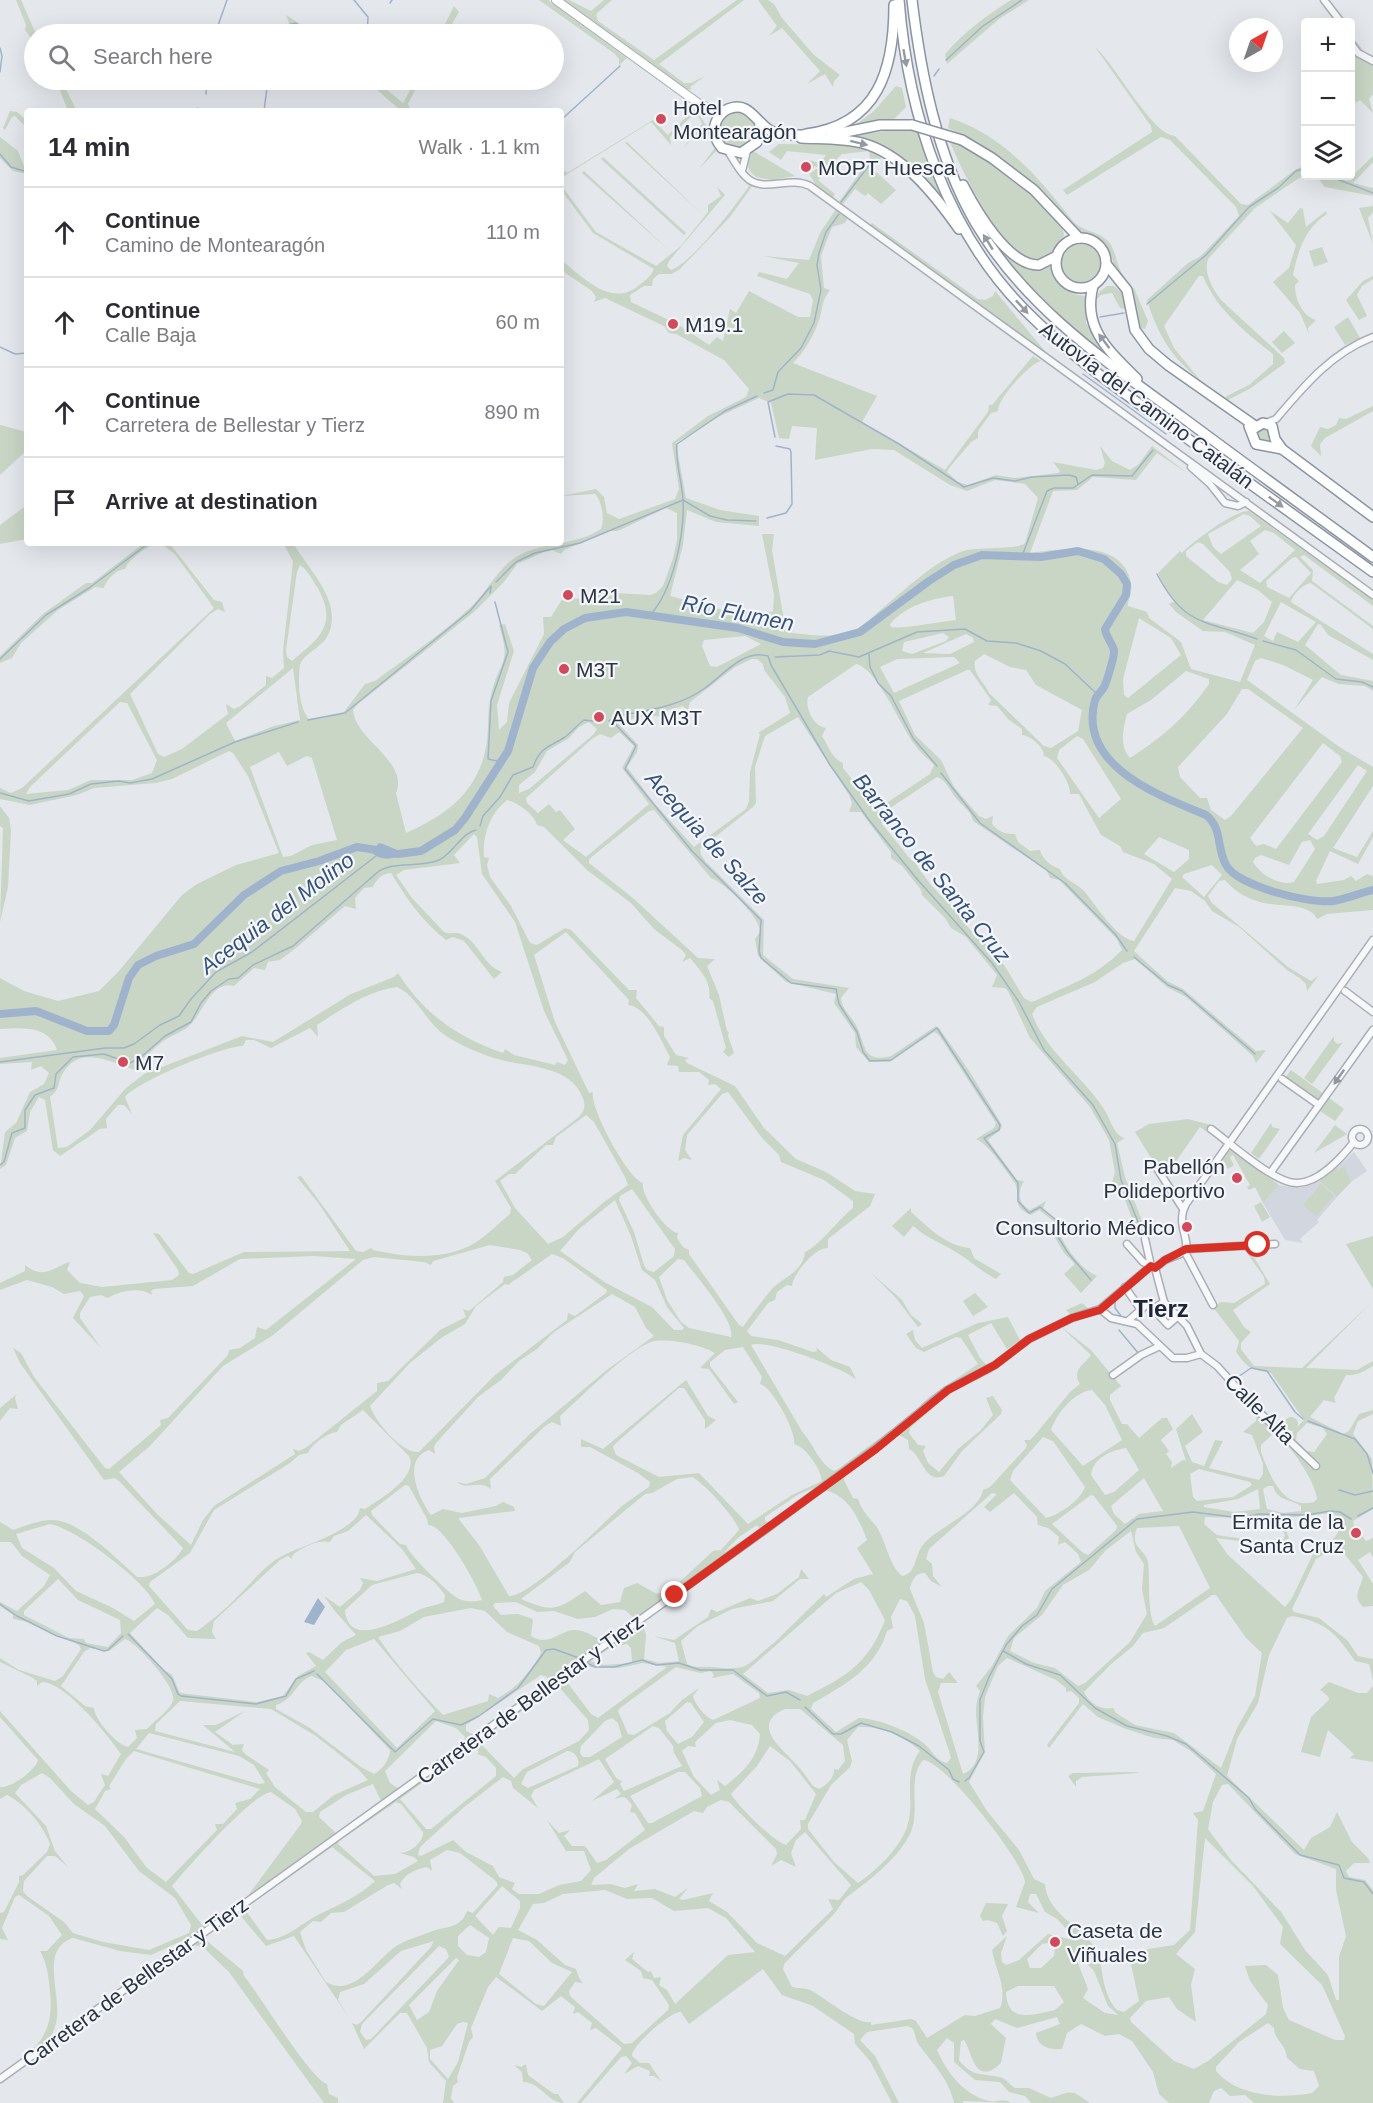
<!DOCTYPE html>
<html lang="en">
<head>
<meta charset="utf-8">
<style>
  :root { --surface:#fff; --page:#f7f7f7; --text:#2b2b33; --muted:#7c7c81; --line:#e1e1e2 }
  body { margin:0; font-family:Arial,sans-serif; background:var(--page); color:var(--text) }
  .controls { position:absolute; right:18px; top:18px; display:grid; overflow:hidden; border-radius:6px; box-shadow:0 6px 24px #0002 }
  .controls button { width:54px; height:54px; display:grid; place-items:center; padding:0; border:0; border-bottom:2px solid var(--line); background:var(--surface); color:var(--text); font:30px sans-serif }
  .compass { position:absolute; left:1229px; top:18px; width:54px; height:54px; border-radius:50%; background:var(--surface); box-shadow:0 6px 24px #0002; rotate:40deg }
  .stop { position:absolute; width:18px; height:18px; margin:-14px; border:4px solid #d93025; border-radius:50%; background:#fff }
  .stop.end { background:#d93025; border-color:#fff; box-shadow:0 2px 6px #0008 }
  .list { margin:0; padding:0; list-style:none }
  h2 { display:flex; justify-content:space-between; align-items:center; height:78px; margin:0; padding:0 24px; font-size:26px }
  h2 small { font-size:20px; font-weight:400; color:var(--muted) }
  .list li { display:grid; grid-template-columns:39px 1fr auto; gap:18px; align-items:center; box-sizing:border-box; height:90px; padding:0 24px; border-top:2px solid var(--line) }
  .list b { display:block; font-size:22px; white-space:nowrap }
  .list p { margin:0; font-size:20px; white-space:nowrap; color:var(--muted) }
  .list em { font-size:20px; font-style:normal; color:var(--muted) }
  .icon { flex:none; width:33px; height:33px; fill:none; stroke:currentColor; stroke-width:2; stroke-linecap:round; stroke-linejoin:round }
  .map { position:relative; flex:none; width:1373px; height:2103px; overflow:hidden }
  .search { position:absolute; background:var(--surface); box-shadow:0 6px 24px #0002; left:24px; top:24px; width:540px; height:66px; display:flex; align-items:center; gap:15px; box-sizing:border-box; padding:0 21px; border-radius:33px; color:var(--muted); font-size:22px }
  .panel { position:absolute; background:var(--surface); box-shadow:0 6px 24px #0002; left:24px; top:108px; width:540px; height:438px; border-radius:6px }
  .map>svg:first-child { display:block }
</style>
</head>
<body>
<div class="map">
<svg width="1373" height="2103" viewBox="0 0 1373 2103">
  <rect width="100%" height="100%" fill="#e4e7ec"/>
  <g fill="#d2d6de">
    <polygon points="1354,1152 1367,1171 1348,1184 1337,1167"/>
    <polygon points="1319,1181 1337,1197 1317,1220 1319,1222 1300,1239 1303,1243 1285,1240 1263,1203 1279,1185 1300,1188"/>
  </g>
  <g fill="#c9d6c5" fill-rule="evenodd">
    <polygon points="16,0 21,0 36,34 34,42 25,30 26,25"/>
    <polygon points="539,0 548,0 627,58 619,65 619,59 615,54"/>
    <polygon points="561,0 569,0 591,11 604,0 612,0 596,14 598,21 654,60 737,0 744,0 659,64 684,83 691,83 705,76 690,87 692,89 687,90"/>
    <polygon points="758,0 768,0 774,4 782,18 814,55 840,75 834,81 833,87 825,74 807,84 820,71 782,28 769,36 777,26"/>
    <path d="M1011 0H1029L999 19 947 64 945 54C965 31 986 16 1011 0Z"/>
    <polygon points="454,6 459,12 446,34 440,34"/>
    <polygon points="286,15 315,34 307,34 293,26 285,34 281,34 289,23"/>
    <polygon points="1351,35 1366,54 1373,55 1373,94 1369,99 1373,113 1360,100 1355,103 1351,111"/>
    <path d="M1095 47C1117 66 1151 134 1175 136L1241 204 1248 205 1295 170 1305 165V174L1255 208 1208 259C1203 273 1213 289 1221 300L1284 358 1285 363 1251 388 1228 400 1225 397 1249 385 1273 364V354C1245 332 1217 310 1203 276H1199L1164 326 1174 348 1200 380C1171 357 1158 335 1147 300L1188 263 1201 256 1239 216 1236 207 1170 140 1161 137 1067 195 1063 190 1152 132 1151 126Z"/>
    <polygon points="56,80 61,80 77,111 68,111"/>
    <polygon points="366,80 375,80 403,103 416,80 420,80 408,104 411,111 401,111"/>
    <polygon points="896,86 902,88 906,107 893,120 854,126 874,111"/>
    <polygon points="695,108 721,149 717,150 699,169 715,148 707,132 701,130 683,148 702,124 699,117 693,115 670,137 671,145 651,122 561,178 564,170 567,173 653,120 668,135"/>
    <polygon points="10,111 17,112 27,121 27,128 15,116 12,117 5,130 3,128"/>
    <circle cx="738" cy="130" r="18"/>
    <path d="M950 118C1003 135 1039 178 1072 220 1081 231 1098 231 1108 241 1117 251 1116 267 1125 278L1123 281C1110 266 1115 257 1105 245 1097 237 1085 237 1077 230 1065 221 1057 206 1047 195 1018 167 984 146 948 128Z"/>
    <polygon points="900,129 918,130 958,222 911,168 844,137"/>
    <polygon points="0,137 18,151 27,174 13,171 0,158"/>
    <path d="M948 138C974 151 1061 206 1064 235 1028 321 961 167 948 138Z"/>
    <polygon points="627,142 702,214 625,143"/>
    <polygon points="779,144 850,145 864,147 883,156 875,165 875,171 896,190 881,204 868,193 865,196 855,189 843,204 839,202 870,158 869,151 842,154 820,175 819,181 835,194 833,198 816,185 809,174 818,168 815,166 812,170 808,166 811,163 809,160 820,163 826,155 787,151 781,160 769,152"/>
    <path d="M753 151 795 176 772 180 756 177C746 169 746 162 753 151Z"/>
    <polygon points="1373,156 1373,162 1353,183 1373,188 1373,196 1325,187 1316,176 1334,176 1347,181"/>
    <polygon points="603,157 686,233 684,235 601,159"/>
    <path d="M735 166 745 180 753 185 730 217 680 269 672 274H659L653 279 652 286H644L630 295 631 302 679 325 709 345 717 337 723 341 730 309 736 313 749 291 798 317H810L813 300 810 294 757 276 759 272 787 279 799 263 763 256 809 260 820 233 836 209 848 218 845 223 832 227 821 256 824 288 830 290C822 300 823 306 820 317 815 334 805 351 793 363L877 396 862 422 945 470 988 412 989 405H992L1033 356 1041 361C1029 364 997 399 998 411L991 413 978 431V438L971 442 949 468 947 472 958 482 968 485 996 475 1015 478 1058 473 1060 471 1053 462 1096 470 1103 468 1105 463 1100 446 1112 461 1130 470 1139 464 1152 446 1187 473 1157 453 1136 480 1093 477 1077 490 1053 491 1030 553C1061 549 1123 538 1131 583 1133 592 1128 598 1128 606L1147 612 1149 618 1181 642 1191 669 1240 682 1255 645 1225 632 1203 631 1176 612 1169 604 1175 601 1163 586 1158 573 1180 551 1182 553C1192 542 1235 510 1249 511L1373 600V606L1304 555 1300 557 1313 570 1312 581 1373 626V629L1311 583C1303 584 1293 594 1291 602L1373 654V660L1328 635 1321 625 1318 624 1305 645 1341 675 1373 681V691L1365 686 1338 684 1322 677 1294 710 1313 680 1283 665 1261 658 1255 661 1247 680 1341 748 1373 767V786L1333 848 1357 857 1373 831V837L1358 864 1330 851 1316 881 1317 884 1344 880 1351 876 1356 881 1367 874 1373 876V910L1327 914 1317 919C1311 902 1274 907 1260 902 1246 898 1234 891 1225 880L1219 881 1208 896 1212 903 1288 967 1311 981 1319 975 1307 991 1306 984 1301 979 1287 970 1239 927 1212 911 1205 901 1191 891 1175 888 1134 951 1167 981 1183 989 1256 1051 1266 1050 1256 1063 1253 1056 1186 997 1167 987 1135 959 1123 963 1095 982 1037 1007 1032 1014C1047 1053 1082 1075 1104 1109 1110 1118 1114 1136 1125 1138L1117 1143 1125 1177 1144 1226 1137 1232 1121 1189 1112 1183 1115 1172 1109 1140 1090 1107 1030 1038 1008 991 1005 988 992 987 997 975 966 937 951 928 945 918 922 895 921 890 902 866 891 858V852L861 812H849L852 803 849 795 798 717 765 736 755 767 756 803 753 807 700 849 701 855 706 862 764 920 763 955 793 979 849 988 841 998C842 1008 849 1014 855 1023 866 1041 860 1064 891 1056L936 1026 939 1028 970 1072 1002 1125 1001 1129 988 1140 1017 1180 1024 1181C1017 1193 1018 1203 1030 1210L1046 1201 1043 1208C1049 1214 1059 1223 1067 1222L1060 1234C1066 1249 1082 1270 1097 1276L1081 1293 1064 1274 1075 1264 1064 1253 1053 1234 1056 1223 1039 1210 1031 1215C1010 1206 1021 1197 1015 1183 1007 1173 988 1143 976 1139L994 1128 996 1123 939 1035 934 1032 890 1062H869L856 1047 855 1033 834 1003 836 994 786 982 758 956 755 939 760 932C762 919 724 882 711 878L654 810 649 811 589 859V863L634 899 698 958 715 959 707 966 719 995 727 1031 729 1032 728 1036 734 1053 729 1057 723 1052 726 1048 713 1001 709 998C712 982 700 970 690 958L682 962 686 955 682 950 654 929 631 903 587 870 544 827 537 825C534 814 518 803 507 800 490 813 482 836 484 857L489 858 487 865 490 877 511 906 530 943 537 945 565 928 571 930 629 990H637L636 998 659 1026 664 1027V1036L676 1055 689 1058 685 1060 687 1063 735 1086 764 1128 796 1159 826 1172 855 1191 875 1194 870 1206 828 1239V1248C815 1247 793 1274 792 1286L787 1285 777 1292 775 1300 768 1303 747 1331 751 1336 778 1340 813 1352 817 1351 816 1347 831 1360 850 1367 856 1379C842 1368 766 1338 751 1345L803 1433C814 1444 818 1463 834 1471L838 1469 912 1414 929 1397 978 1364 961 1338 956 1337 924 1352 916 1348 906 1334 913 1330 915 1340 922 1348 978 1323 1008 1317 1020 1340 1007 1349 991 1323 968 1335 980 1358 993 1372 953 1391 910 1428 909 1433 918 1445 926 1446 923 1451 928 1463 939 1472 958 1449 980 1431 993 1415 986 1398 993 1396 1002 1410 1001 1414 962 1451 944 1476C924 1484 923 1456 909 1449L908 1440 899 1435 845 1475 844 1480 853 1498 858 1499C861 1510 869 1517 876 1526 886 1540 888 1564 902 1576 916 1574 915 1556 922 1546 935 1528 978 1514 983 1490L990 1487 1025 1449 1027 1445 1024 1440H1030L1035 1435 1070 1392 1080 1384C1071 1370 1084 1365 1091 1355L1060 1326 1091 1350 1121 1386 1110 1395V1400L1122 1424H1127L1139 1438 1162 1418H1167L1173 1429 1161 1440 1169 1451 1166 1454 1172 1462 1171 1468 1183 1460 1186 1461 1176 1429 1192 1414 1203 1432 1185 1446 1192 1462 1204 1466 1215 1440 1223 1441 1209 1468 1259 1480 1263 1474V1464L1252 1435 1243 1432 1256 1421 1257 1412 1286 1439 1304 1420 1271 1373C1251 1369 1249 1370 1236 1352L1239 1341 1213 1307 1221 1302 1234 1303 1265 1284 1264 1277 1245 1250 1249 1249 1270 1284 1233 1310 1244 1327 1251 1332 1241 1343V1349L1254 1366 1302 1368 1373 1301 1306 1368 1357 1370 1373 1361V1366C1364 1371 1357 1376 1346 1375L1334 1398 1336 1403 1324 1400 1310 1417 1343 1434 1349 1431 1359 1414 1373 1410V1414L1358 1421 1353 1434 1372 1459 1373 1509 1353 1521 1354 1527 1350 1530 1357 1538 1360 1533 1366 1541 1373 1538V1557L1370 1552 1358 1560 1373 1584V1606L1363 1607C1352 1597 1360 1589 1363 1577L1338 1546 1316 1559 1292 1609 1294 1612 1319 1618 1347 1640 1358 1656 1373 1659V1681L1369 1664 1355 1661C1336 1633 1326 1622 1292 1616L1287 1618 1269 1655 1258 1703 1237 1739 1227 1776 1304 1850 1311 1838 1330 1827 1337 1812 1352 1842 1368 1858 1370 1863H1354L1346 1871 1349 1877 1365 1880 1373 1890V2103H1254L1245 2095 1230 2096 1221 2088 1214 2091 1209 2103H1169L1159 2094 1153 2072 1132 2041 1119 2034 1105 2036 1081 2024 1067 2033 1062 2049C1050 2050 1037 2047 1036 2033L1060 2024 1057 2017 1017 2028 995 2019 991 2024 1006 2038 1001 2063C998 2065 994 2070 989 2071 973 2076 971 2049 964 2040L961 2041 959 2060C972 2077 981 2073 999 2077 1006 2078 1009 2084 1015 2088H1029L1051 2098C1074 2090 1071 2090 1090 2103H1031L1025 2096 1009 2092 1000 2082 975 2080 954 2062V2043L947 2038 937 2050C947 2073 964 2095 989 2101 997 2103 1003 2097 1011 2103L963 2101V2103H954C949 2079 933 2064 919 2045 915 2040 916 2033 912 2028L907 2026 867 2032 860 2040 875 2056 899 2103H892L870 2061 855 2044 854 2034 813 2006 782 1995 763 1969 689 2024 681 2012C671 2011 631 2046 632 2056L640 2063H649L661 2081 654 2076H649L650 2071 638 2066 624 2074 632 2063 626 2056 621 2057 581 2103H577L622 2048 596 2028 590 2030 592 2023 578 2012 573 2014 575 2007 561 1996 542 2011 496 1977 488 1987 471 2028 473 2037 469 2042 457 2077 458 2082 453 2086 451 2098 454 2103H443L446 2081 429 2062 427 2048 407 2013H400L364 2049 352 2023 357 2025 361 2022 431 1947 434 1941 401 1951 364 1984 340 1992 338 2000 350 2019 294 1936 266 1946 239 1914 206 1936 207 1941 243 1971 244 1976C259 1994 311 2080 327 2084L329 2094 338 2098V2103H324L229 1972 204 1948 187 1943 188 1938 151 1955 120 1951 73 1938C38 1949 63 1996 56 2023 49 2051 23 2068 0 2084V2075C34 2051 55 2037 50 1992 49 1978 47 1963 40 1951H47L62 1935 49 1916 19 1895 15 1897 2 1928 8 1940 0 1939V1913L4 1912 19 1882V1876L23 1875 47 1852 50 1844C43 1825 25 1804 7 1795L0 1799V1787C10 1789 36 1770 38 1760L0 1717V1711L71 1791 88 1805 94 1802 105 1785 101 1774 108 1776 121 1754C108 1735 65 1682 42 1682L37 1686V1681L33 1678 0 1662V1658L19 1670 55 1681 63 1676 81 1649 79 1645 29 1622 13 1619V1615L0 1606V1602L17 1611 44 1586 50 1575 22 1556 11 1542H0V1522L13 1530C26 1526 40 1519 55 1520 82 1523 117 1559 137 1577 152 1580 176 1561 183 1548L119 1481 115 1478 104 1480 20 1363 13 1348 21 1353 34 1377 105 1468 109 1469 161 1425 160 1420 168 1418 228 1355 229 1350 240 1348 255 1338 257 1327 266 1330 356 1259 313 1256 240 1259 193 1286 154 1289 151 1291 152 1295C140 1287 121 1290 108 1298L101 1295 90 1297 80 1313V1318L101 1348 73 1318 84 1296 80 1291 64 1294 52 1287 27 1280 0 1290V1283L25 1271V1265C43 1280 52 1268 70 1262L67 1270 80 1283 102 1287 172 1280 179 1275 178 1270 153 1233 159 1234 189 1273 193 1274 244 1252 350 1251 319 1204 297 1177 301 1176 356 1251 363 1252 371 1248 373 1250C407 1258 453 1261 482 1238 491 1231 500 1222 510 1214L511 1208 495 1181 579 1117C585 1109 586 1105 582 1096 569 1066 529 1067 501 1060 482 1055 462 1046 446 1036 426 1023 418 997 397 987 367 991 342 1009 317 1025L318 1037 310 1028 271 1048 254 1040H246L243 1046C223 1046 138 1081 125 1097L132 1114 124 1105H118L106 1119 107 1128 100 1129 60 1156 53 1150 45 1100 39 1097 30 1112 27 1131 15 1138 6 1165 0 1169 5 1132 16 1123 30 1092 44 1084 49 1073 41 1066 31 1070 32 1062 0 1064V1058L57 1050C49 1025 21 1028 0 1029V978L24 991 58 1001 99 991 119 971 182 895 197 884 236 865 279 853 248 776 233 753 229 751 172 779 156 783 94 788 77 795 30 805 0 799V788L11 793 22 788 214 608 175 554 160 543H169L214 600 222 602 225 612 218 609 210 614 130 694 158 754 164 757 182 749 228 714 226 704 234 709 239 707 266 685V676L272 678 284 668 283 651 293 561 283 543H293C308 569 344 602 328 635 322 648 305 652 300 665 298 680 298 707 309 719L344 712 365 684 375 681C407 657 444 633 473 605 487 591 496 572 512 560 539 540 571 548 601 529 605 520 602 501 595 494L561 496 596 489 604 497 607 513 619 519 675 499 679 489 672 443 708 416 746 397 749 389 724 360 676 334 669 333 664 326 605 298 594 302 596 297 592 291 561 270V260C583 277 611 308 638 286 645 281 651 276 654 269L593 233 561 190V185L596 232 656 266 681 246 708 212V205L721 196 717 187 725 195 669 261 667 266 671 270C693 262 735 206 749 186L733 168ZM759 398 771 403 779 438 789 439 792 426 817 428 815 460 872 449 894 450 950 485 967 491 995 480 1025 484 1038 498 1025 543C1017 551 977 545 958 553 929 566 908 587 884 607 875 614 866 625 855 630 836 639 807 635 786 632L772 550 774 534H762L774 595 773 612H731L670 596 683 545 687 510 716 522 759 526V516L720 510 686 498 676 443 722 415ZM666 508 677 513V540L673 558 663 586 656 593 650 595 597 592 576 599 569 595 561 601 551 617H543L544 634 509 703 507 722 499 730 497 705 514 651 505 624 499 625C512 667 499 659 491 695 487 711 489 726 487 741 480 790 449 814 406 833L396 793C409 761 355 740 353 710L358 704 474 612 504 582 517 564 544 552 552 550 561 554 564 550 610 531H618ZM1244 514 1250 516 1261 526 1221 554 1213 547 1208 534ZM1265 530 1274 533 1295 550 1260 583 1240 570 1259 554 1250 541ZM1198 542 1203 544 1230 572 1232 579 1227 585 1218 582 1186 556V551ZM1296 557 1311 573 1289 598 1267 587 1266 581 1292 558ZM300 565C308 570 312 580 317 587 339 624 319 639 292 661L287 657 286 650 297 572ZM1237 580 1258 590 1272 602 1264 622 1253 633 1203 620ZM953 596 956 620C944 621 898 630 891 627L890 624C906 606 929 599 953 596ZM1281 602 1316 622 1298 642 1277 632 1273 641 1264 636ZM1139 618 1171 638 1181 655 1128 698 1124 695 1123 679ZM943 633 949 637 946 641 912 654 902 651 904 642ZM966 634 973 638 974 642 950 654 923 653ZM745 636 761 644 717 667 710 666 702 646 704 640ZM984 654 1010 667 1026 670 1036 685 1082 710 1078 731 1051 748 1044 746 989 693C985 683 972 674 975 661ZM954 657 960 663 894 693 880 667 897 659ZM752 659H757L763 664 764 670 785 697 790 713 758 733 760 734 750 772 749 801 746 809 694 847 654 803 627 767 637 752 638 745 618 723 648 715 661 717 665 711 682 706 688 710 690 702 735 667ZM856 664C877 668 901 727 915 745 920 753 928 758 934 765L930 774 876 810 843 768V763C832 759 828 745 822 736L826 728C813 726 805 708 808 697ZM293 668 300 720 274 726 235 741 226 723ZM967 670H970L991 700 988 705 997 706 1008 719 1022 729V735C1031 736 1044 747 1044 756 1055 758 1071 783 1070 794H1079L1101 835 1120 846 1123 852 1154 864 1172 879 1134 941C1117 939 1095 904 1084 891 1077 883 1063 880 1060 869 1052 867 1041 858 1040 850L1030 851 1018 842 1015 834C1005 834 999 832 992 824L993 816 986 819 979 816 954 787 941 760 915 735 899 701ZM1186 671 1209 679V684C1188 715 1162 738 1130 758 1119 746 1123 729 1127 714L1151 700ZM1242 689H1248L1303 728 1231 816 1225 820 1211 810 1207 798H1200L1180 777 1178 767 1227 714ZM120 702 127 703 157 760 152 773 132 780H91L68 790 26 794 30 787ZM589 722 597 729 594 734 529 789 519 793V785L535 772 547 751 569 738 579 727ZM619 732 634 746 622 768 649 804 586 857 563 840 575 829 560 810 556 812 549 804 538 813 527 803 526 798 592 739 600 734 611 738ZM1077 736 1083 739 1121 799 1099 818 1057 758 1059 750ZM1323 743 1340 756 1342 762 1276 849 1264 844 1256 846 1250 838ZM279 752 287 766 307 756 312 758 337 840 312 845 291 856 283 857 250 767ZM1358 765 1367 771 1324 836 1317 840 1308 834ZM937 777C948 781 949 791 956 798 962 806 971 810 973 821L1047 871 1050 878 1059 880 1117 939 1122 950C1096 977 1068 985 1035 1001L1031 1002 1024 998C1015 984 1006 966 996 954 985 941 959 924 956 908 948 906 919 872 916 863L911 860 882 824 881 814ZM474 834 477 837 482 874 515 922 544 1011 568 1060 565 1065 557 1062 555 1065 514 1055 505 1049 503 1053C457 1037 424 1014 398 973L394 977 351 994 273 1042 242 1036 144 1074 126 1088 90 1130 67 1147 58 1148 50 1097C60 1090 57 1083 63 1073 81 1043 114 1064 138 1071V1062C147 1056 154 1048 163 1041 172 1035 184 1032 191 1024 203 1012 212 980 234 986L254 968 265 970 268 962 280 960 296 948 345 906 356 909 355 898 364 888 373 887C377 878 382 874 391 873 406 898 423 922 446 940L453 937 464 941 494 979 502 972C483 965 479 943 463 935 456 931 451 935 444 932L412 898 396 875 404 870 460 863 454 855ZM1159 837 1189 850V859L1174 872 1144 854ZM1310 840 1315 849 1294 882C1279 886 1262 876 1253 862L1255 858 1261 855 1289 865 1302 842ZM1212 865 1222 875 1204 897 1182 877 1184 874ZM566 932 629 1000 628 1005C648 1007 661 1041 670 1057L667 1065 678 1066 679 1072H699L709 1080 708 1085 715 1084 721 1089 683 1135 678 1161 684 1158 692 1160 685 1150 687 1135 722 1094 728 1092 762 1138 779 1155 781 1162 824 1180 853 1201V1208C840 1218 817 1248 805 1252 803 1273 780 1279 772 1289 762 1301 752 1314 743 1327L739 1325 689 1254V1250L683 1247 677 1238 678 1233C666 1232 640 1194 643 1183 628 1179 589 1107 593 1092L589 1093 555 1022 534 955ZM586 1115 594 1122 625 1177 628 1185 604 1202 563 1237 548 1244 515 1208 500 1181 509 1174H515L546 1145H553L556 1137ZM632 1189 675 1249 674 1256 654 1272 647 1270 644 1265 634 1232 619 1200 620 1196ZM615 1200 631 1236 642 1270 655 1280 667 1307 684 1328 682 1330H674L652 1307 606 1283 560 1251 579 1229ZM490 1245 520 1250 527 1253 532 1260 513 1275 504 1277 503 1282 469 1311 463 1309 466 1317 440 1330 388 1381 377 1383V1391L307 1447 299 1451 293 1449 295 1454 214 1506 203 1520 191 1545 157 1514 119 1472 150 1446 223 1366 272 1336 363 1260 374 1257 424 1262 431 1265 433 1261ZM552 1254 563 1258 607 1290 606 1293 575 1316 568 1313 567 1320 495 1375 419 1452C402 1454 375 1421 370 1406L410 1363 441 1338 465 1324 476 1306 505 1284 508 1285ZM678 1259 684 1260C694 1274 736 1321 731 1337L689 1328 681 1322 667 1300 659 1277ZM612 1294 635 1307 646 1328 654 1336 608 1369 531 1433 485 1478 466 1484 457 1482C466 1491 479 1479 491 1489L490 1479 545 1426 552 1422 561 1426 560 1416C580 1398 628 1350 651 1342 666 1337 702 1345 715 1353L700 1368 709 1369 734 1404 738 1402 710 1366V1362L725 1350 743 1347 762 1377 760 1384C772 1386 797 1433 794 1444 806 1447 821 1469 822 1481L792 1495 748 1524 699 1473 659 1477 616 1455 613 1447 616 1443 679 1388H684L705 1420V1429L716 1420 708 1416 686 1380 603 1449 581 1439V1447H590L638 1473 650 1482 649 1487C640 1493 631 1499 622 1506 603 1523 531 1597 509 1596L479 1545 458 1518 515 1511 514 1507 503 1502 496 1506 462 1513 443 1509 431 1515C419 1499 401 1459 429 1450L435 1454 434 1447 436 1443 478 1397 501 1380 519 1361 537 1349 554 1332ZM1092 1390 1105 1405 1122 1440 1083 1466 1051 1430C1057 1413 1074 1392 1092 1390ZM363 1410 409 1456C419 1477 380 1499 365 1509L360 1508C358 1530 302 1546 284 1555 264 1565 252 1583 236 1598 225 1610 211 1621 197 1631L188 1630 149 1586 150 1582 190 1553 214 1510 290 1463 299 1455 308 1453C312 1444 327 1433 337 1432L341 1425ZM1307 1423 1323 1428 1327 1434 1314 1452 1307 1451 1296 1440 1297 1433ZM1273 1434C1288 1439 1316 1483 1317 1499L1314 1502C1282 1510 1270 1475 1261 1452V1445ZM1043 1437 1053 1441 1085 1487C1081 1500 1059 1515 1046 1518L1010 1480 1013 1471ZM1126 1448 1139 1470 1114 1492 1105 1495 1091 1475C1094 1457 1110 1451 1126 1448ZM1199 1469 1250 1482 1252 1485 1233 1497 1197 1501 1193 1497 1190 1474ZM692 1477C702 1481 737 1519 739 1530L721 1550 713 1551 672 1589 657 1594 637 1583 624 1588 620 1602 601 1605 585 1591C557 1610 553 1613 521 1599L570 1562 575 1552 645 1494 652 1493 677 1479ZM1144 1478 1163 1511 1139 1514 1125 1524 1114 1514 1111 1506ZM405 1485 409 1486 427 1519 428 1525C443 1523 478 1585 482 1600 475 1602 466 1602 459 1599 449 1594 408 1554 406 1545L400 1544 372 1515 371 1511ZM1268 1486H1273C1278 1502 1289 1498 1301 1506V1511L1283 1513 1267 1509 1263 1489ZM817 1487 770 1523 765 1521V1517L799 1494ZM1258 1489 1260 1509 1234 1512 1204 1507V1505L1238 1499ZM825 1490C849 1496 859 1519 867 1540L857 1548 873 1574 854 1579 826 1597 824 1594 775 1642C747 1663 752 1672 712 1667 705 1666 699 1668 692 1666L687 1664 681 1641 698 1626 732 1609 773 1601 800 1579H809L801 1569 799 1577 777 1594 758 1601 750 1598 717 1612 711 1609 708 1617 674 1640 653 1636 675 1643 679 1661 659 1663 644 1659 646 1635 642 1622ZM992 1493 997 1494 984 1507 990 1512 1014 1493 1037 1517 1038 1525 1048 1528 1059 1537 1058 1545 1065 1542 1078 1554 1081 1562 1045 1591 1037 1608 1008 1636 992 1666 976 1686 980 1691C978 1697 976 1703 976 1709 975 1729 988 1763 963 1774L938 1692 941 1683H958L949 1672 943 1679 936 1677 933 1672 924 1623 910 1589C911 1581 916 1572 925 1573L931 1581 942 1587 933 1576 932 1564 926 1559 929 1549ZM1091 1495 1094 1496 1117 1526 1116 1530 1088 1555 1082 1552 1052 1524ZM1333 1513 1341 1520C1341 1537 1325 1550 1307 1550L1313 1554 1292 1598 1285 1607 1228 1555 1216 1538 1279 1546 1289 1538 1283 1523 1284 1518ZM366 1515 402 1549 416 1569 377 1581 360 1578 363 1583 360 1590 340 1607 324 1596 334 1610 356 1635 342 1642 323 1660 309 1652 306 1653 316 1666 298 1676 283 1696 257 1702 180 1693 172 1675 164 1670 130 1633 157 1608 168 1615 188 1638 216 1639 212 1632 214 1621 280 1560 288 1556 292 1559V1556C299 1548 319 1539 330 1542L334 1536 348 1531ZM1205 1517 1277 1519 1285 1535 1284 1539 1276 1544 1217 1535 1204 1524ZM50 1524C75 1528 146 1581 155 1604L134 1621 113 1608 76 1591 54 1568 22 1548 16 1534ZM757 1525 760 1529 723 1553 739 1537ZM1179 1526 1210 1588 1155 1626C1147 1616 1150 1576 1148 1562 1145 1548 1129 1548 1137 1528ZM1131 1531 1136 1552 1144 1564 1142 1589 1147 1614 1130 1642 1085 1683 1078 1686 1055 1668 1034 1663 1010 1651 1014 1638 1042 1615 1063 1585 1089 1570 1106 1550ZM417 1573C429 1575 438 1585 445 1595L444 1602C435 1606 426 1606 417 1611 399 1620 348 1650 345 1610L372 1585ZM58 1579 78 1600 120 1620 121 1633 108 1647 86 1643 84 1639 69 1638 24 1615V1611ZM861 1582 869 1590 885 1620C868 1664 847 1676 807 1696L789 1690 768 1693 743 1674 836 1593ZM1212 1595H1216L1246 1638 1262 1653 1255 1696 1237 1728 1221 1768 1174 1733 1135 1725 1116 1713 1113 1708C1100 1710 1090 1704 1084 1692L1110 1665 1133 1646 1143 1633 1164 1628ZM900 1599 907 1601 915 1616 925 1679 949 1751 951 1758 947 1763C935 1761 932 1749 922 1742 907 1730 878 1719 859 1718L836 1732 811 1709 813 1703C845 1685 876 1668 887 1631L893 1628 891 1617ZM516 1602 537 1612 554 1611 578 1619 595 1617 613 1609 625 1610 634 1618 606 1641C594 1639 587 1629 573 1630 558 1632 548 1647 531 1636L533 1619 518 1614 501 1615 493 1606 495 1603ZM471 1608 485 1611 507 1632 539 1646 541 1653C530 1672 517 1688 498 1698L489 1694 488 1701 443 1715C419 1690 397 1666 378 1637L400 1631 424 1617ZM125 1639C136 1642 178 1688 173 1701 169 1711 154 1721 147 1729L135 1730 137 1738 128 1747C117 1745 94 1719 94 1708L85 1706 61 1686 84 1652 90 1648 109 1651ZM374 1639 435 1711 397 1748 325 1672 346 1650ZM627 1644 631 1648 632 1663 604 1665 590 1661 610 1648ZM1007 1658 1056 1680 1066 1688V1692L1071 1691 1079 1698V1703L1047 1745 1049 1748 1083 1704 1098 1717 1126 1729 1154 1738 1173 1740 1192 1752 1216 1774 1203 1811 1193 1813 1198 1820 1190 1930 1174 1945 1148 1949 1133 1958 1131 1964 1139 2001 1124 2012 1117 2010C1098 1989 1106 1963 1093 1945 1079 1925 1047 1913 1045 1884L1034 1879 1019 1850 987 1811 969 1782 985 1752 983 1717 985 1697 998 1666ZM643 1663 667 1667 598 1718 591 1714 567 1682 568 1679 586 1667 619 1668ZM676 1667 700 1673 711 1671 714 1675 712 1678 733 1674 759 1693 760 1698 713 1720C705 1717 695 1704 693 1696L699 1688 682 1700 670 1713 634 1735 628 1734 618 1711 620 1708ZM541 1675 547 1677 548 1683 474 1735 466 1731V1725ZM311 1676 324 1681 390 1750C390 1759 382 1770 374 1774L361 1767 310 1728 276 1709V1705C294 1700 295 1683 311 1676ZM558 1686 588 1720 589 1730 579 1741 523 1769 514 1778 478 1741ZM180 1701 271 1709 316 1736 358 1769 368 1780 334 1795 313 1812H306L275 1787 266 1773 269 1770 245 1754 242 1750 244 1744 233 1745 215 1732 245 1711 216 1725H203L235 1752 155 1731 156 1724ZM687 1702 691 1703 704 1722 692 1737 678 1744 667 1731 665 1721ZM785 1709H800L843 1745 845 1761 838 1770 834 1769C835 1777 826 1786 819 1789L813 1786C807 1778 802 1770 795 1763 781 1748 750 1724 785 1709ZM612 1718 618 1723 622 1737 590 1757H583L580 1753 581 1746 605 1721ZM730 1720 752 1725 760 1734C758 1759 743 1772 725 1786L717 1780 720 1790 711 1795 694 1777 682 1751 688 1746 696 1747 695 1742 716 1723ZM436 1721 456 1728 465 1737 464 1743 399 1789 390 1783 385 1771ZM653 1726 659 1728 673 1746 674 1753 682 1766 624 1791 620 1784 622 1781 616 1778 605 1759ZM858 1727C878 1725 906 1737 920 1751 902 1774 916 1801 907 1827 899 1849 877 1870 858 1883L834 1862 808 1829V1824L831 1785 850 1767 852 1761 847 1740ZM149 1733 239 1756 254 1765 265 1783 259 1784 136 1749ZM473 1746 479 1752 477 1754 486 1757 496 1768V1776L431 1829H426L400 1799ZM770 1746 790 1761 816 1794 805 1820H800L801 1829 786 1845C775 1843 736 1804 731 1794L757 1766ZM134 1751 260 1789 250 1799 235 1803 237 1809 223 1824H215L217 1830 166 1882 147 1868 124 1837 95 1809 105 1791 111 1789 109 1786 126 1759ZM567 1751C575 1751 580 1759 578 1766L528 1788 521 1784 527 1772ZM599 1759 614 1782 592 1801 617 1789 621 1794 614 1799 622 1797 626 1798 632 1805 630 1812 635 1813 645 1830 606 1860 597 1863 585 1846H572L564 1836 570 1830 559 1833 547 1820 566 1851H584L591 1870 581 1881 559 1885 539 1894H519L512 1889 515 1883 499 1877 493 1866 466 1852 453 1840 421 1856 418 1855 420 1847 463 1808 503 1777 511 1781 513 1788 538 1808 531 1796 534 1790ZM923 1760C944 1760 1023 1861 1025 1882L1016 1907 1039 1913 1028 1902 1030 1894H1036L1045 1912 1057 1919 1073 1936 1069 1939 1048 1934 1019 1960 1006 1965 1002 1962 1001 1953 1007 1936 992 1950C995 1969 1008 1988 1000 2008L975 2016 965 2015 927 2038 916 2021 911 2019 871 2025V2022C857 2025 825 1998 812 1991 806 1987 799 1989 792 1987L783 1969 784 1964C800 1947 817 1932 833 1915 838 1910 842 1901 847 1897 869 1881 896 1860 909 1836 922 1813 906 1780 923 1760ZM678 1772H685L700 1788 702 1796 652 1823H648L630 1796ZM42 1773 50 1778 74 1804 105 1826 139 1871 175 1898 191 1925 189 1933 149 1950 103 1942 73 1933 64 1922 27 1896 23 1891 24 1881 47 1856H55L68 1867 55 1851 46 1826 15 1793 21 1785ZM373 1784 382 1803 358 1817 337 1834 319 1817 320 1812 346 1795ZM1228 1784 1295 1854 1336 1869V1890L1346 1936 1339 1957V2000H1336L1328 1975 1305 1950 1282 1913 1231 1860 1208 1829 1213 1802 1222 1785ZM271 1792 295 1809 302 1821 301 1824 247 1897 208 1926H203L172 1886C188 1867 251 1795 271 1792ZM721 1800 729 1802 776 1849 777 1854 771 1866 781 1860 796 1867 791 1853 796 1840 805 1832 851 1885 839 1900 828 1899 833 1909 785 1956 757 1943 727 1912 709 1901 713 1893 683 1900 679 1899 688 1888 675 1897 655 1889 634 1891 638 1884 625 1888 610 1884 591 1885 594 1878 629 1849 694 1811 703 1813 707 1807ZM396 1802 401 1804 423 1832C424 1842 410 1853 400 1853L414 1857 418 1861 395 1874 374 1876 338 1844 339 1841ZM1205 1838 1253 1886 1283 1927 1280 1944 1322 1985 1345 2036 1344 2040H1335L1289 2020 1283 2008 1278 1975 1266 1965 1245 1966 1250 1981 1268 2005 1266 2014 1208 2061 1194 2069 1174 2061 1131 2022 1130 2018 1146 2001 1169 1997 1177 2009 1196 2022 1191 1985 1195 1969 1176 1954 1195 1932ZM332 1847 375 1881C357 1898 335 1906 314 1917 299 1926 285 1939 267 1940L246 1911 247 1907ZM447 1850 460 1853 496 1881 498 1885 473 1913 467 1911C460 1930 444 1926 430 1932 418 1937 405 1940 395 1947 378 1958 353 1999 326 1982L306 1950 300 1932 313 1921 321 1922 331 1913 344 1912 388 1885 394 1883 402 1889 400 1884C404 1874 417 1869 427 1867L432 1871 430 1860ZM502 1886 520 1901V1908L511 1928 499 1927 493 1935 475 1916ZM605 1890 627 1899 652 1898 674 1911 708 1908 726 1918 755 1952 728 1955 675 2004 667 1990 659 1985 661 1977 654 1978 651 1971 648 1972 632 1959 634 1952 625 1960 641 1971 643 1978 652 1980 669 2005 668 2010 632 2043 624 2044 570 1996 569 1991 575 1982 583 1983 579 1978 576 1969 565 1965 537 1940 518 1930 533 1904 544 1903 563 1894ZM470 1925 489 1938 486 1952 479 1957 467 1955 458 1946V1936ZM513 1938 529 1941 552 1963 572 1972 544 2006 536 2004 499 1974ZM1048 1943 1055 1947 1054 1956 1041 1968H1030L1027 1959 1042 1944ZM439 1946 446 1949 449 1957 371 2039 366 2040 360 2032 362 2024ZM1078 1955 1094 1971 1108 2006 1118 2015 1105 2013 1083 1998 1088 1989 1076 1958ZM456 1958 459 1960 437 1991 429 2012 417 2020 409 2005ZM1018 1986H1054L1064 2002 1055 2010C1034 2014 1007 2025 1006 1992ZM463 2022 468 2023 458 2062 448 2079 430 2059V2050L442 2046 457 2024ZM1268 2023 1274 2028C1274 2040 1286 2044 1287 2058L1300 2069 1314 2071 1319 2086 1312 2093C1282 2099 1238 2097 1216 2071V2067L1239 2042Z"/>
    <polygon points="584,171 670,251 582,173"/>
    <polygon points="1373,206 1373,212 1368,218 1373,244 1359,208"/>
    <path d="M1300 208 1303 209 1306 227 1326 211 1327 214C1305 228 1298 251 1293 275L1299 281 1295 285C1295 299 1302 316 1316 320L1308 328 1309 334 1300 313 1273 282 1289 268 1296 245 1269 210 1288 223Z"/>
    <polygon points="872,223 978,299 985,300 993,296 995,291 1049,356 870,225"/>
    <circle cx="1081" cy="263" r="21"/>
    <path d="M999 245C1015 264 1027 272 1052 266 1058 285 1065 294 1085 296L1086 323 1110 358C1086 338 1004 272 999 245Z"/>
    <polygon points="1322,247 1328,262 1314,267 1309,251"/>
    <polygon points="1373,276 1373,279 1362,286 1357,295 1367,316 1359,320 1346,300 1363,281"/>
    <polygon points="1107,286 1114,286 1122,293 1125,309 1120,308 1112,293 1101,295 1095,301 1099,292"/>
    <polygon points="1134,288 1148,321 1145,329 1139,328 1131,290"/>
    <polygon points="1348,317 1360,338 1345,345 1334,327"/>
    <polygon points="1284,331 1295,343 1282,353 1272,342"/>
    <polygon points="1373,406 1373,411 1325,438 1320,444 1321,456 1311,446 1320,427 1328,429 1336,425 1339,418 1346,419"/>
    <polygon points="0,425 27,432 27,450 0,475"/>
    <polygon points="1267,427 1272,439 1268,442 1259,442 1255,432"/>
    <polygon points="27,505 27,539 0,544 0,525"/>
    <path d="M144 543H155C147 548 129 558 125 569 117 569 106 580 104 588L95 587 58 610 21 643 12 658 0 663V656L43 614 86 583H92Z"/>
    <polygon points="0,806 9,818 11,830 8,887 0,922 3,828 0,826"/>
    <polygon points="1334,1036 1334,1041 1338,1044 1343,1042 1312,1084 1304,1078"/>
    <polygon points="1291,1070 1324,1094 1319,1102 1285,1078"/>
    <polygon points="1329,1098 1344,1109 1335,1121 1320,1111"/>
    <polygon points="1188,1119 1211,1125 1207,1132 1200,1127 1170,1170 1166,1164 1159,1167 1156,1166 1135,1132 1149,1124"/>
    <polygon points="1271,1123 1272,1127 1280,1129 1259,1159 1251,1153"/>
    <polygon points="1335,1125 1347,1134 1314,1153"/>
    <polygon points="1228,1150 1233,1150 1279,1185 1263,1203 1255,1187 1249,1190 1247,1187 1250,1185 1233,1155 1230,1157 1234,1165 1228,1169 1222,1158"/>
    <polygon points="1344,1166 1351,1182 1337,1197 1319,1181 1337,1167 1339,1170"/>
    <polygon points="1321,1184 1334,1196 1316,1216 1303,1205"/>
    <polygon points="1261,1202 1270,1217 1262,1222 1254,1206"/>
    <path d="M911 1208V1212C928 1227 946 1246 970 1248L974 1258 1001 1274 996 1279C982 1272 972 1262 959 1254 944 1244 928 1239 913 1226L904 1237 892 1226Z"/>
    <polygon points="1373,1236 1373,1289 1346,1244"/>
    <polygon points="870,1272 902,1300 911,1315 922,1324 918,1327 896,1298"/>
    <polygon points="975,1293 988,1307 973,1316 963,1301"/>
    <polygon points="1082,1303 1089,1309 1071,1315 1066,1310"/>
    <polygon points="17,1394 15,1398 18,1409 10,1408 0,1421 0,1408"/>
    <circle cx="1291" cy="1424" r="7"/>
    <polygon points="1329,1682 1358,1693 1367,1693 1373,1686 1373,1762 1350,1758 1354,1754 1328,1730 1320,1757 1301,1752 1311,1717 1329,1700 1328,1696 1320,1690"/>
    <polygon points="1073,1773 1135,1772 1139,1773 1082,1777 1076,1781 1076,1787 1068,1776"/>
    <polygon points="986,1903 1008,1904 1002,1916 1007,1931 1003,1936 997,1923 988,1920 983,1921 980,1916"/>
    <path d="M526 2064 528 2075 554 2094H558L564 2103C548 2103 540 2082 523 2082L522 2072 514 2065 521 2067Z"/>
  </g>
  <g fill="#9fb4cc">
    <path d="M379 843 383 844 407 854C394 858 383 863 371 852Z"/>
    <polygon points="318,1598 325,1607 314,1625 304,1622"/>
  </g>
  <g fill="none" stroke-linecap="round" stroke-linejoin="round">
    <g stroke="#9fb4cc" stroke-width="1.5">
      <polyline points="354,0 368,17"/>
      <polyline points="390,3 392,0"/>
      <polyline points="215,34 227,0"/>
      <polyline points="284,34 291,24 296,23 312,34"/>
      <polyline points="367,34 368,18"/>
      <polyline points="0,48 2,56 0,72"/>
      <polyline points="946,60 983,26 1022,0"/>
      <polyline points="934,76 939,69"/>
      <polyline points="206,94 207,80"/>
      <polyline points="196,111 198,108"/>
      <polyline points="264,111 268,80"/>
      <polyline points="561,120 620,66"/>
      <polyline points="0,154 11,167 27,172"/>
      <polyline points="1329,176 1373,193"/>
      <polyline points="841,202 874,159"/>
      <polyline points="1147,304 1206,255 1249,207 1278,188 1296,171 1306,168"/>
      <polyline points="1100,317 1124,313"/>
      <polyline points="0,347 15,354 27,353"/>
      <polyline points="1083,374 1166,434"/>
      <polyline points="764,393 773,390 778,372 801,348 814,323 821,290 817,265 819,253 826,232 839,214"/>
      <polyline points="775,437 768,402 788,394 814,395 899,444 964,487 993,478 1015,481 1032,477 1069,475 1076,477 1078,484"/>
      <polyline points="767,518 786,513 792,504 791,452 790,449 776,446"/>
      <polyline points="1022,556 1047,491 1054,488 1073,488 1092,475 1132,476 1153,450"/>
      <path d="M1157 574C1185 628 1206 620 1257 639"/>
      <polyline points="496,582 516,562 535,553 580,543 683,500 710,516 727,520 756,521"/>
      <polyline points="490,593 491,587"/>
      <polyline points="495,602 508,652 491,701 488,759 497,761 508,751"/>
      <path d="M650 615C673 591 685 533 683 500 682 481 675 462 677 444L725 411 757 396"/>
      <polyline points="1263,641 1296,650 1336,679 1362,682 1373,687"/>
      <polyline points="869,654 870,667 878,683 891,696 913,738 937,766"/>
      <polyline points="775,657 820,655 829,651 859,657 917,632 965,629 987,641 1016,643 1041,651 1065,664 1097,694"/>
      <polyline points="0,659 46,615 89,588 149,543"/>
      <polyline points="617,717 616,725 636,746 625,769 692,851 761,920 759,951 761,958 791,983 836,989 839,1004 857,1032 863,1052 870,1061 891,1060 937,1028 1000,1125 999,1130 984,1138 1018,1183 1018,1201 1029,1213 1040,1207 1060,1223 1057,1235 1068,1253 1091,1280"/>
      <polyline points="308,720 345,713 470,611 491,586"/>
      <path d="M609 721 618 716C649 710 679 707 705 688 724 675 742 649 768 656L771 665 830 765 869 820 917 879 992 963 1019 1002 1044 1050 1093 1105 1115 1144 1121 1180 1144 1237"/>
      <polyline points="941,773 980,823 1065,883 1115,934 1127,951"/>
      <polyline points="0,793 29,801 69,794 91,784 119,781 130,783 152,779 235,742 298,722"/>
      <path d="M480 826 483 816 500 797 513 775 533 767C541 746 548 748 565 737 572 732 577 725 584 720L602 722"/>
      <polyline points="1134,957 1168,985 1182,991 1255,1054"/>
      <polyline points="0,1062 105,1048 124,1048 134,1044 160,1025 179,1016 191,999 216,972 252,952 376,856"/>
      <path d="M0 1165 4 1162 12 1133 25 1128V1110L35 1095 54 1088 56 1074 73 1057 104 1054 130 1063 140 1058 165 1036 191 1022 201 1003 211 991 229 979 238 978 253 965 293 946 379 871C396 861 420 868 439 860 454 853 461 833 476 830"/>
      <polyline points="1115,1302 1115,1308 1121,1316"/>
      <polyline points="1119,1330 1139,1354"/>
      <polyline points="1233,1375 1238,1377 1251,1368 1267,1371 1295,1412 1303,1419"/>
      <polyline points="1308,1421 1355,1439 1367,1454 1373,1473"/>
      <polyline points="1339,1490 1355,1495 1373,1491"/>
      <polyline points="1358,1516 1373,1508"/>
      <polyline points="0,1604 17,1616 57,1636 104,1651 108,1650 123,1636"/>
      <polyline points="128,1634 172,1679 178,1694 181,1696 256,1704 286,1696 296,1679 314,1671"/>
      <polyline points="1003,1651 1026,1664 1060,1675 1095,1708 1127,1726 1167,1736 1186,1744 1249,1798 1255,1809 1300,1855 1339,1865 1344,1878 1364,1882 1373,1894"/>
      <polyline points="587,1663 595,1667 614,1667 642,1660 656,1665 679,1663 700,1670 733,1670 767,1696 786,1692 800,1700"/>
      <polyline points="317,1674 395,1752 433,1719 461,1725 479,1716 518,1688 546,1650 554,1649 579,1658"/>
      <polyline points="805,1707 833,1734 841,1734 861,1723 892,1732 919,1746 949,1770 953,1779 959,1782"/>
      <polyline points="965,1781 969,1778 984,1752 980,1741 980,1700 989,1677 1006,1645 1022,1626 1037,1615 1052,1589 1137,1519 1193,1512 1241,1518 1259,1514 1307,1515 1330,1511 1340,1512 1351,1519"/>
    </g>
    <g stroke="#9fb4cc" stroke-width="8">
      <path d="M398 854 421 851 455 830 465 818 508 751 533 668 550 642 564 629 585 618 626 612 738 628 783 642 815 644 860 632 929 581 954 565 982 555 1041 557 1078 551 1104 559 1121 574 1127 584 1126 595 1105 629C1106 637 1112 643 1114 650 1115 655 1107 680 1105 685 1103 691 1097 694 1095 700 1077 766 1160 796 1206 815 1223 829 1216 847 1226 865 1237 886 1309 904 1333 901 1346 899 1360 893 1373 890"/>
      <polyline points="0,1014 36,1011 87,1031 109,1031 114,1025 129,978 138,965 156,956 194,944 244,895 281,871 319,861 357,847 383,851"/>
    </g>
    <defs>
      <g id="minor">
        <polyline points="1324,0 1341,22"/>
        <polyline points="1350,42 1358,53 1373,61"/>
        <path d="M728 151C733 159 738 169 745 176 763 195 788 175 810 186L1373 595"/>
        <polyline points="742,171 747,151"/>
        <path d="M1266 423 1276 419C1304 386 1331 353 1373 337"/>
        <polyline points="1191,467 1210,484 1225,503 1238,506 1246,502"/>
        <polyline points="1345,991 1373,1012"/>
        <polyline points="1282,1079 1319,1105"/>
        <path d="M1211 1129C1229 1142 1276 1185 1298 1183 1320 1182 1341 1158 1354 1142"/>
        <circle cx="1360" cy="1137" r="8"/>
        <polyline points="1158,1170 1183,1209"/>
        <polyline points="1271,1172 1373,1030"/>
        <polyline points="1145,1239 1151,1266"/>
        <polyline points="1127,1244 1143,1262 1155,1268 1164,1302 1187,1326 1201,1354 1217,1366 1258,1411 1316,1466"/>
        <polyline points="1186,1249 1275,1244"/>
        <path d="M1185 1252C1191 1239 1175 1225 1186 1204L1373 940"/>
        <polyline points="1185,1252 1213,1305"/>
        <polyline points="1155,1268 1165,1260 1185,1252"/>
        <polyline points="1125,1287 1141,1310"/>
        <polyline points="1164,1302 1153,1309 1168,1325 1176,1318"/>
        <polyline points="1100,1309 1111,1318 1137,1324 1173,1358 1187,1358 1201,1354"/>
        <polyline points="1129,1320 1146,1305 1153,1309"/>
        <polyline points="1113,1375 1141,1355 1160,1346"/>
        <polyline points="0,2079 765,1530 876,1448 947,1390 995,1365 1029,1339 1072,1318 1100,1309 1151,1266"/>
      </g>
      <polyline id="major" points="556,0 698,103 710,109 727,110"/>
      <g id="highway">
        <path d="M899 0C908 115 946 234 1031 316 1075 360 1127 395 1177 431 1243 478 1308 525 1373 572"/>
        <path d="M912 0C921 75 937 156 975 222 1025 307 1104 360 1182 417 1245 464 1309 510 1373 557"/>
        <path d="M760 124 757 142 741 153 722 148C716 141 712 132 716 122 718 117 722 112 728 109 749 100 756 123 771 131 782 136 796 135 808 135"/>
        <path d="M806 134C878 125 894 70 894 5"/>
        <polyline points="831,135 880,125 912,125"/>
        <path d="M801 138C821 139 842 138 862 143 903 154 935 195 959 229"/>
        <polyline points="962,140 992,158 1034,190 1079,238"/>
        <path d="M963 185C976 210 1008 266 1039 265L1057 256"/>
        <circle cx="1081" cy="263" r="25"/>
        <polyline points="1107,265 1127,290 1135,330 1149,349 1168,365 1255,426"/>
        <path d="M1093 286C1082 328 1109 351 1137 379"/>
        <polyline points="1249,426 1256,444 1282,449"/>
        <polyline points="1253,429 1263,423 1272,426 1275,439 1282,449 1373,517"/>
      </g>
    </defs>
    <use href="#minor" stroke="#a9aeb7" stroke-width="9"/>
    <use href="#major" stroke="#a3abb8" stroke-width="10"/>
    <use href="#highway" stroke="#8b94a3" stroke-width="12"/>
    <use href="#minor" stroke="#f7f8fa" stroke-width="6"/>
    <use href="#major" stroke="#fff" stroke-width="8"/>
    <use href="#highway" stroke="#fff" stroke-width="9"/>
    <defs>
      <polyline id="highway-bridge" points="912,125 962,140"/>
    </defs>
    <use href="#highway-bridge" stroke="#8b94a3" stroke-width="12" stroke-linecap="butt"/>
    <use href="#highway-bridge" stroke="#fff" stroke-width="9"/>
  </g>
  <defs><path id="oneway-solid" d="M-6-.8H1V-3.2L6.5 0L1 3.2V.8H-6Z" transform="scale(1.5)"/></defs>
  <g fill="#959aa2">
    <use href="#oneway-solid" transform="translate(905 58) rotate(80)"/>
    <use href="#oneway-solid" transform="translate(859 143) rotate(14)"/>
    <use href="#oneway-solid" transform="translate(988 242) rotate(-122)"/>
    <use href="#oneway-solid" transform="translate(1022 307) rotate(47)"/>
    <use href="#oneway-solid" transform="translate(1104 341) rotate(-127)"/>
    <use href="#oneway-solid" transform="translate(1276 502) rotate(36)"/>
  </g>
  <use fill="#9196a0" href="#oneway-solid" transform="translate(1339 1077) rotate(125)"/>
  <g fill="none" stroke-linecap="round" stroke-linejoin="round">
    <polyline stroke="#d93025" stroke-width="8" points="675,1595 876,1449 948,1390 995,1365 1029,1339 1072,1318 1100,1310 1151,1266 1155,1268 1165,1260 1186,1249 1258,1245"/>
  </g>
  <g fill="#d1495b" stroke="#f4f6f9" stroke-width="2">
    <circle cx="661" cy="119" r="6"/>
    <circle cx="806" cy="167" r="6"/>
    <circle cx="673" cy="324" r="6"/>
    <circle cx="568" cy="595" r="6"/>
    <circle cx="564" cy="669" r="6"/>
    <circle cx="599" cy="717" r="6"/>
    <circle cx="123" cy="1062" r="6"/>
    <circle cx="1237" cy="1178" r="6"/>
    <circle cx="1187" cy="1227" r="6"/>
    <circle cx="1356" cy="1533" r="6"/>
    <circle cx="1055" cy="1942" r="6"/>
  </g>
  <g text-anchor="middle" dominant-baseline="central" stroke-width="4.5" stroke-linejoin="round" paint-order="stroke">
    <g font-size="21" fill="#2b3445" stroke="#f4f6f9" text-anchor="start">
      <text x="673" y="107">Hotel<tspan x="673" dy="24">Montearagón</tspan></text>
      <text x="818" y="167">MOPT Huesca</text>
      <text x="685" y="324">M19.1</text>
      <text x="580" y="595">M21</text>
      <text x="576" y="669">M3T</text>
      <text x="611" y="717">AUX M3T</text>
      <text x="135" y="1062">M7</text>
      <text x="1225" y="1166" text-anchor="end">Pabellón<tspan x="1225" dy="24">Polideportivo</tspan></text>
      <text x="1175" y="1227" text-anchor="end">Consultorio Médico</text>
      <text x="1344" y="1521" text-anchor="end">Ermita de la<tspan x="1344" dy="24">Santa Cruz</tspan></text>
      <text x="1067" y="1930">Caseta de<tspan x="1067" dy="24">Viñuales</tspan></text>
    </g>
    <g font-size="21" fill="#2b3445" stroke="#f4f6f9">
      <text transform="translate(1147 405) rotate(37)">Autovía del Camino Catalán</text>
      <text transform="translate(1260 1409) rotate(45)">Calle Alta</text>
      <text transform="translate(530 1699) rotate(-36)">Carretera de Bellestar y Tierz</text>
      <text transform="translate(135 1982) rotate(-36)">Carretera de Bellestar y Tierz</text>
    </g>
    <g font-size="22" font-style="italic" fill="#34527a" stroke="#f4f6f9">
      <text transform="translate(738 613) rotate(11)">Río Flumen</text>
      <text transform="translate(707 838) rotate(48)">Acequia de Salze</text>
      <text transform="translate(932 868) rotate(51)">Barranco de Santa Cruz</text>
      <text transform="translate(277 913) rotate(-37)">Acequia del Molino</text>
    </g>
    <g font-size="24" font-weight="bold" fill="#1d2536" stroke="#f4f6f9">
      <text x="1161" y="1308">Tierz</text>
    </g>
  </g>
</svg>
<div class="controls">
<button>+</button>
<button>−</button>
<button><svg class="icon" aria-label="layers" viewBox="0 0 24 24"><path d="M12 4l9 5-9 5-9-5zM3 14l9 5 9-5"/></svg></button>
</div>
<svg class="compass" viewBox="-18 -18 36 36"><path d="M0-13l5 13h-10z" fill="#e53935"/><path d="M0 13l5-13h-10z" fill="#7c7c81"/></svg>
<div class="stop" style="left:1258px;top:1245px"></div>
<div class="stop end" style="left:675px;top:1595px"></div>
<div class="search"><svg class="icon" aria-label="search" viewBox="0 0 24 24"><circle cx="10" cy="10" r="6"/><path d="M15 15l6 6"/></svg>Search here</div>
<section class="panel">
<h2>14 min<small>Walk · 1.1 km</small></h2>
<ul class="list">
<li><svg class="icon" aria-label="ahead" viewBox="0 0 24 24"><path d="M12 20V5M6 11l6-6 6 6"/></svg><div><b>Continue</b><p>Camino de Montearagón</p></div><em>110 m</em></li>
<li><svg class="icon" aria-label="ahead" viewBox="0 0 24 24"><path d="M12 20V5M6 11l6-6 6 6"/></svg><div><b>Continue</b><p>Calle Baja</p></div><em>60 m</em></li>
<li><svg class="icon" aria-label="ahead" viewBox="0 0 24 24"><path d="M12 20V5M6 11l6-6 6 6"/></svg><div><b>Continue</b><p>Carretera de Bellestar y Tierz</p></div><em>890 m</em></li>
<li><svg class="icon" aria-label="arrive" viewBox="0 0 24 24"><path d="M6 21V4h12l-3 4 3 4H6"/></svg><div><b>Arrive at destination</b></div></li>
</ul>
</section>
</div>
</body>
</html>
